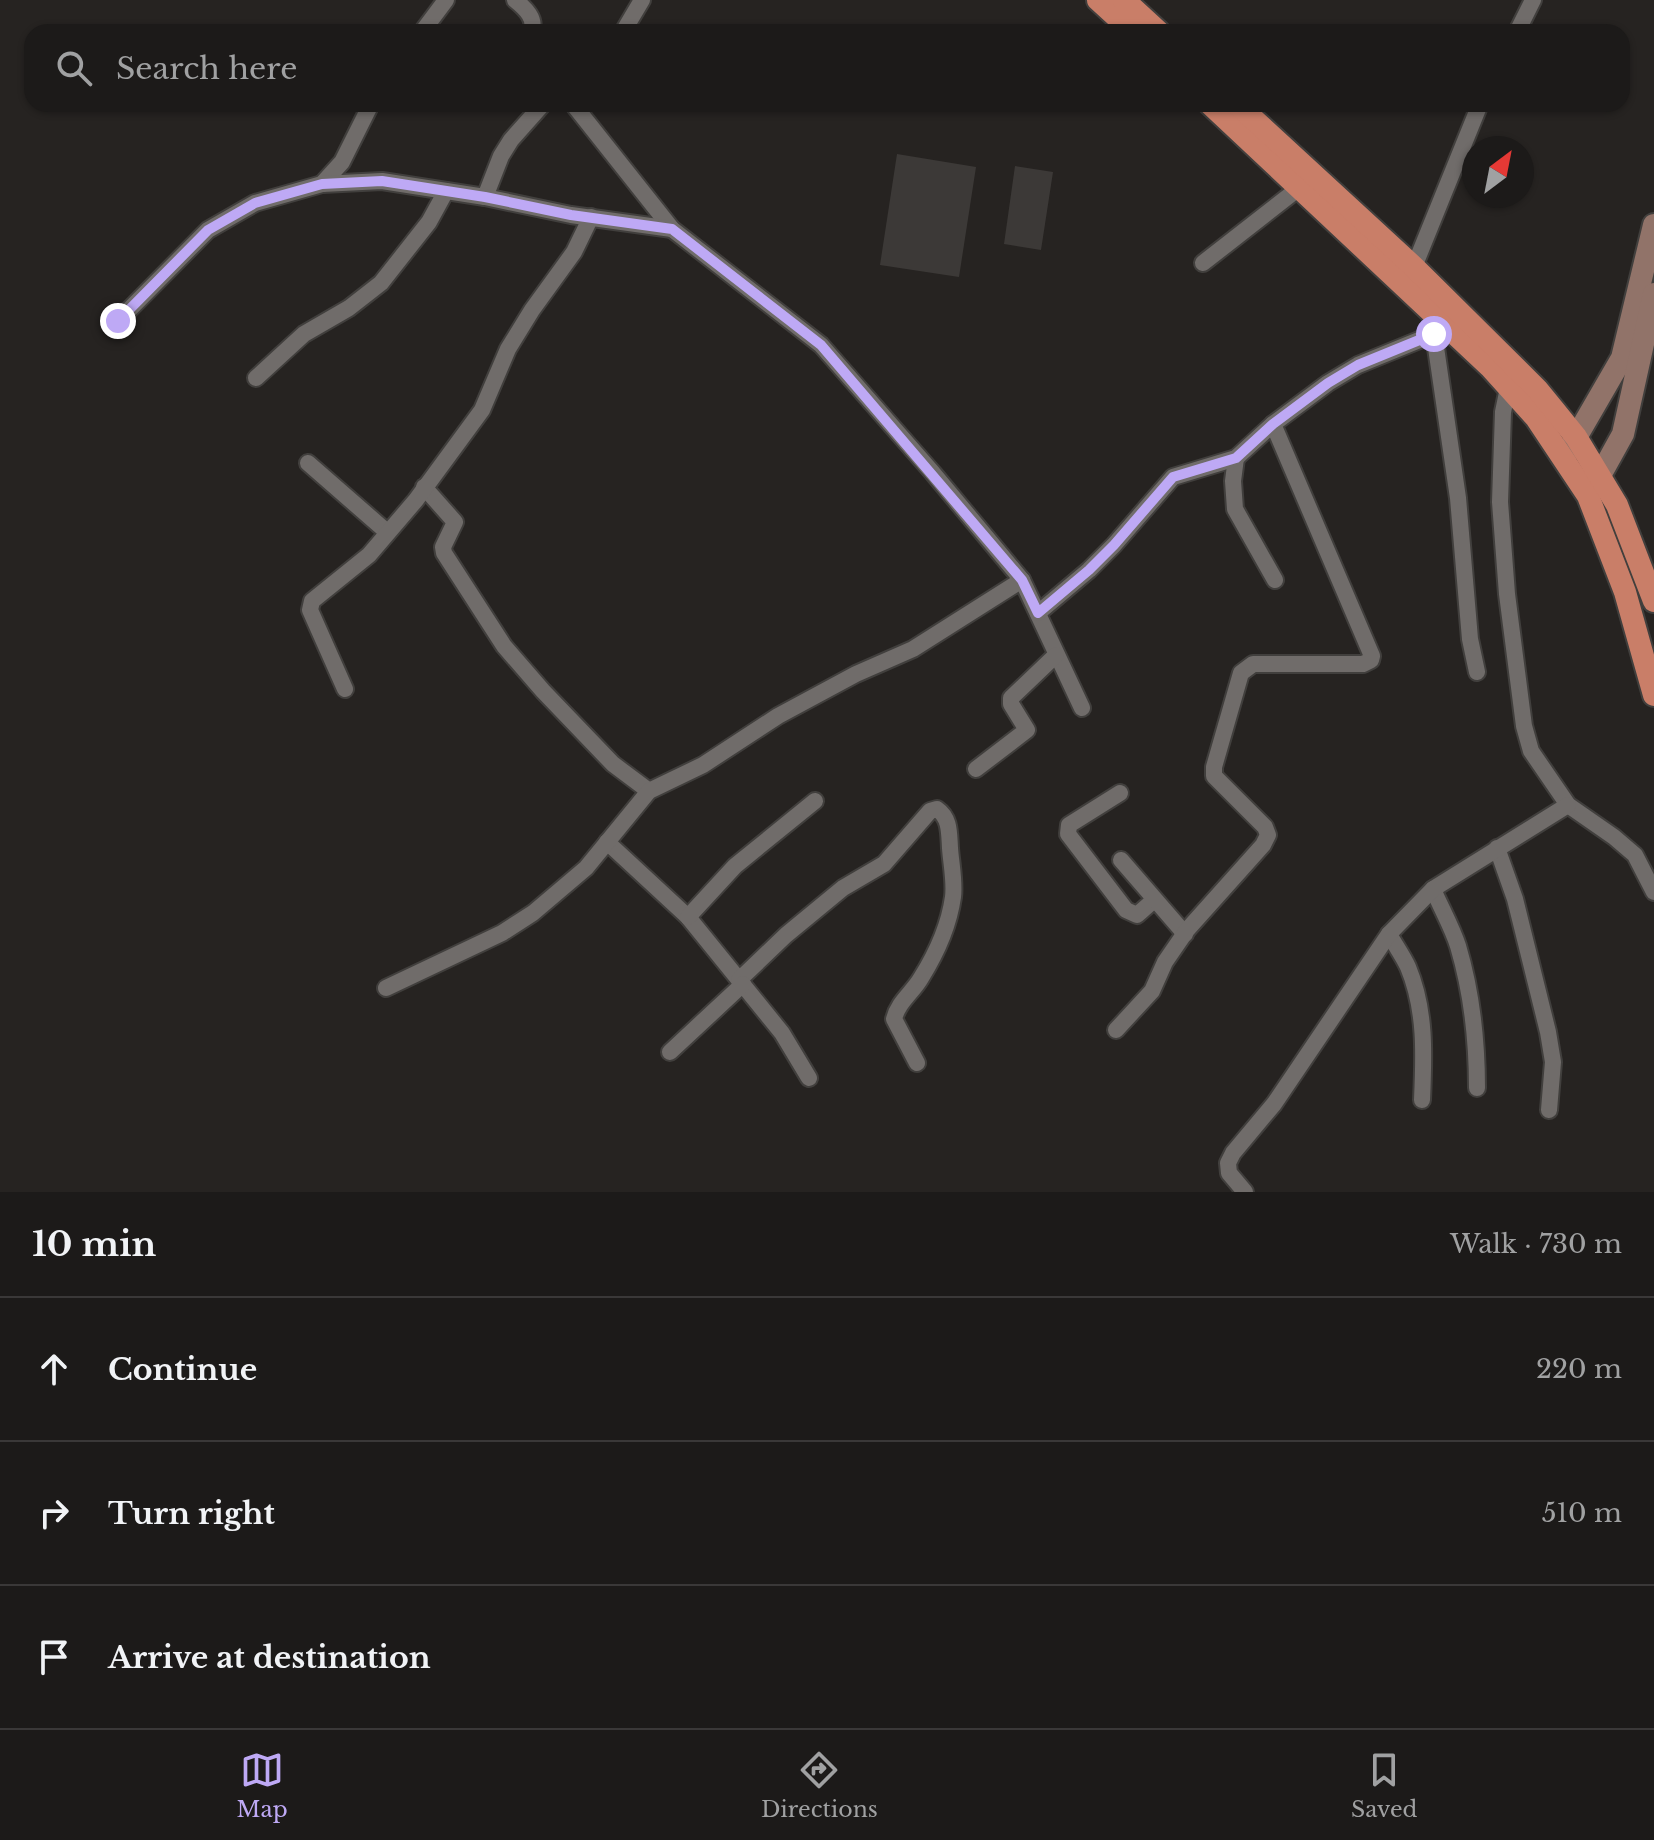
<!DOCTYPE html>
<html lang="en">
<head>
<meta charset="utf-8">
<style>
  :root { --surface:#1c1a19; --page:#292726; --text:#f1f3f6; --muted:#a0a1a2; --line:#3a3838; --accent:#bea9f5 }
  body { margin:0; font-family:"Libre Baskerville",serif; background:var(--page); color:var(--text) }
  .compass { position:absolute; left:1462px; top:136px; width:72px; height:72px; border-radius:50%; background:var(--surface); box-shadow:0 2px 6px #0004; rotate:32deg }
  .stop { position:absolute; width:24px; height:24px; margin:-18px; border:6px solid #bea9f5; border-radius:50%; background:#fff }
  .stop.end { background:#bea9f5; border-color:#fff; box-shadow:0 2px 8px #0008 }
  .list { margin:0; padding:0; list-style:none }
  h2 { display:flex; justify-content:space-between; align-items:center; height:104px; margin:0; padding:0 32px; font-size:34px }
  h2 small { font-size:26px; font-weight:400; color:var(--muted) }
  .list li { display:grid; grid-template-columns:52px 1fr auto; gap:24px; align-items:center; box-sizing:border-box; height:144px; padding:0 32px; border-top:2px solid var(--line) }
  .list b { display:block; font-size:30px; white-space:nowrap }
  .list em { font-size:26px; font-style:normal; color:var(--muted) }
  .icon { flex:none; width:44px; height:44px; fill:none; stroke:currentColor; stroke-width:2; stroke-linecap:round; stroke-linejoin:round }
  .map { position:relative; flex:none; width:1654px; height:1192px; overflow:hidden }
  .search { position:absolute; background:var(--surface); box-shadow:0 2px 6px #0004; left:24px; right:24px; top:24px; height:88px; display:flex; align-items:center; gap:20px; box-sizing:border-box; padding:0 28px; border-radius:24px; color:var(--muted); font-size:30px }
  .sheet { height:536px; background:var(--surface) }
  nav { display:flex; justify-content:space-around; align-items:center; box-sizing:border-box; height:112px; border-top:2px solid var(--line); background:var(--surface); font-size:22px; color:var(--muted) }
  nav a { display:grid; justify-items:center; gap:4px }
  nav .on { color:var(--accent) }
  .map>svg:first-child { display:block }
</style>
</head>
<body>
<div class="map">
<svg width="1654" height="1192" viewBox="0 0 1654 1192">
  <rect width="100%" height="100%" fill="#262321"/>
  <g fill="#3c3937">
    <polygon points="897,154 976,167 959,277 880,265"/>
    <polygon points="1015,166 1053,172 1041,250 1004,244"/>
  </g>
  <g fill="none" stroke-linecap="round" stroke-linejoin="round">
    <defs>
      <g id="minor">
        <path d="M515 0C525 8 537 19 531 32"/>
        <polyline points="422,32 446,0"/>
        <polyline points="623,32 642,0"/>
        <polyline points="1517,32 1533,0"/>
        <polyline points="573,104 672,229 821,345 933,473 1022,580 1082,708"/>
        <polyline points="322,184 342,162 371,104"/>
        <polyline points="485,197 501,156 511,140 543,104"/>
        <polyline points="1203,263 1299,188"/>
        <polyline points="1414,267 1480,104"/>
        <polyline points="118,321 208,230 255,203 322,184 382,181 485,197 571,215 672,229"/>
        <polyline points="1434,334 1458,498 1470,639 1477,672"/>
        <polyline points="256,378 304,334 349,308 381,283 429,222 446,191"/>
        <polyline points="1508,388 1503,412 1500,502 1507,594 1524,726 1531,751 1568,805 1614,837 1635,855 1654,892"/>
        <polyline points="1236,458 1233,481 1235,509 1275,580"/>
        <polyline points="308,463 387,532"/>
        <polyline points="424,487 455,522 443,547 444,553 504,646 543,691 613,764 649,791"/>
        <polyline points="1038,613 1089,570 1114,545 1173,477 1236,458 1273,424 1328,383 1358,365 1434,334 1446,327"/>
        <polyline points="345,689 310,610 312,601 369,555 416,500 482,410 508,349 532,310 574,252 591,217"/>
        <polyline points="976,769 1027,730 1011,704 1011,698 1056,655"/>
        <polyline points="1120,793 1069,825 1068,834 1126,910 1137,915 1154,900"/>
        <polyline points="607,842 688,917 782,1033 809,1078"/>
        <polyline points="1497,848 1515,899 1548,1032 1553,1062 1549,1110"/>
        <polyline points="1121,860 1185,934"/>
        <path d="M1433 889C1441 908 1452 927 1458 946 1472 993 1477 1039 1477 1088"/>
        <polyline points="688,917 735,866 815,801"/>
        <path d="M1389 934C1395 945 1403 956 1408 967 1426 1010 1424 1055 1422 1100"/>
        <path d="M739 980 786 935 843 888 884 864 930 811 937 809C950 818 949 832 950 848 951 863 955 882 953 897 949 925 936 954 921 978 913 992 898 1002 894 1019L917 1063"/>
        <polyline points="386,988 502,933 533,913 586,868 649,791 703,765 778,716 856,674 913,649 1022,580"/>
        <polyline points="1116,1030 1152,991 1165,962 1187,930 1263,845 1268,835 1265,827 1214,776 1214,767 1241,673 1253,664 1363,664 1371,660 1372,656 1273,424"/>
        <polyline points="670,1052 743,984"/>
        <polyline points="1245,1192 1229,1173 1228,1163 1233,1153 1274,1104 1389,934 1433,889 1568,805"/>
      </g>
      <g id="secondary">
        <polyline points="1567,453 1622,358 1654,225"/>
        <polyline points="1592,490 1623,434 1654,294"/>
      </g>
      <g id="trunk">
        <polyline points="1098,0 1133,32"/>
        <polyline points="1124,0 1159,32"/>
        <polyline points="1210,104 1490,367 1536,418 1588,496 1625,592 1654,695"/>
        <polyline points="1237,104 1414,267 1537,389 1555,411 1576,437 1617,505 1654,601"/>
      </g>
    </defs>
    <use href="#minor" stroke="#413f3d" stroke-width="20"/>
    <use href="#secondary" stroke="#413f3d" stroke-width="26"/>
    <use href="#trunk" stroke="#413f3d" stroke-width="26"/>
    <use href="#minor" stroke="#706c6a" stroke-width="16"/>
    <use href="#secondary" stroke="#917369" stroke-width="22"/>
    <use href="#trunk" stroke="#c97e68" stroke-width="22"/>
  </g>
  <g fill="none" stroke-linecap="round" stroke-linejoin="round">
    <polyline stroke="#bea9f5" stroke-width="10" points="118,321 208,230 255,203 322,184 382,181 485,197 571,215 672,229 821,345 1022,580 1038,613 1089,570 1114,545 1173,477 1236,458 1273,424 1328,383 1358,365 1434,334"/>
  </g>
</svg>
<svg class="compass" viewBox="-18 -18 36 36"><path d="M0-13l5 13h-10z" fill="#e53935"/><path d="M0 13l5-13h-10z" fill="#a0a1a2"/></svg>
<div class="stop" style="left:1434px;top:334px"></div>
<div class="stop end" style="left:118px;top:321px"></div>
<div class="search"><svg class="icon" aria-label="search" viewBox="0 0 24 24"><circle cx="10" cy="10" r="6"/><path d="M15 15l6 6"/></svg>Search here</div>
</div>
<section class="sheet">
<h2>10 min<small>Walk · 730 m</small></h2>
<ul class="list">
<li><svg class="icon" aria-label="ahead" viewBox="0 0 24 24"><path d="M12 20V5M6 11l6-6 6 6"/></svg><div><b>Continue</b></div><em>220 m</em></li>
<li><svg class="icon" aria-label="right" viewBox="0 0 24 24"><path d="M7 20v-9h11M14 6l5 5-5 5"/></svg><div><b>Turn right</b></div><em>510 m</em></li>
<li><svg class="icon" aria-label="arrive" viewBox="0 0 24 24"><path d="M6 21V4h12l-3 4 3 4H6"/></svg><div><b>Arrive at destination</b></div></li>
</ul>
</section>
<nav>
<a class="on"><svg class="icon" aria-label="map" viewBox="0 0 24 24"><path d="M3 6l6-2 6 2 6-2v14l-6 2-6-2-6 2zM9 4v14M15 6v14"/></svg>Map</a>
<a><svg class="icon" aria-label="directions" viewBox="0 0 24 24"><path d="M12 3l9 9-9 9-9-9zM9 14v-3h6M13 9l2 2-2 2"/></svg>Directions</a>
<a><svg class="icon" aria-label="saved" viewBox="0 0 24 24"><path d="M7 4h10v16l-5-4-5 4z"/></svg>Saved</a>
</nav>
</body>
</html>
